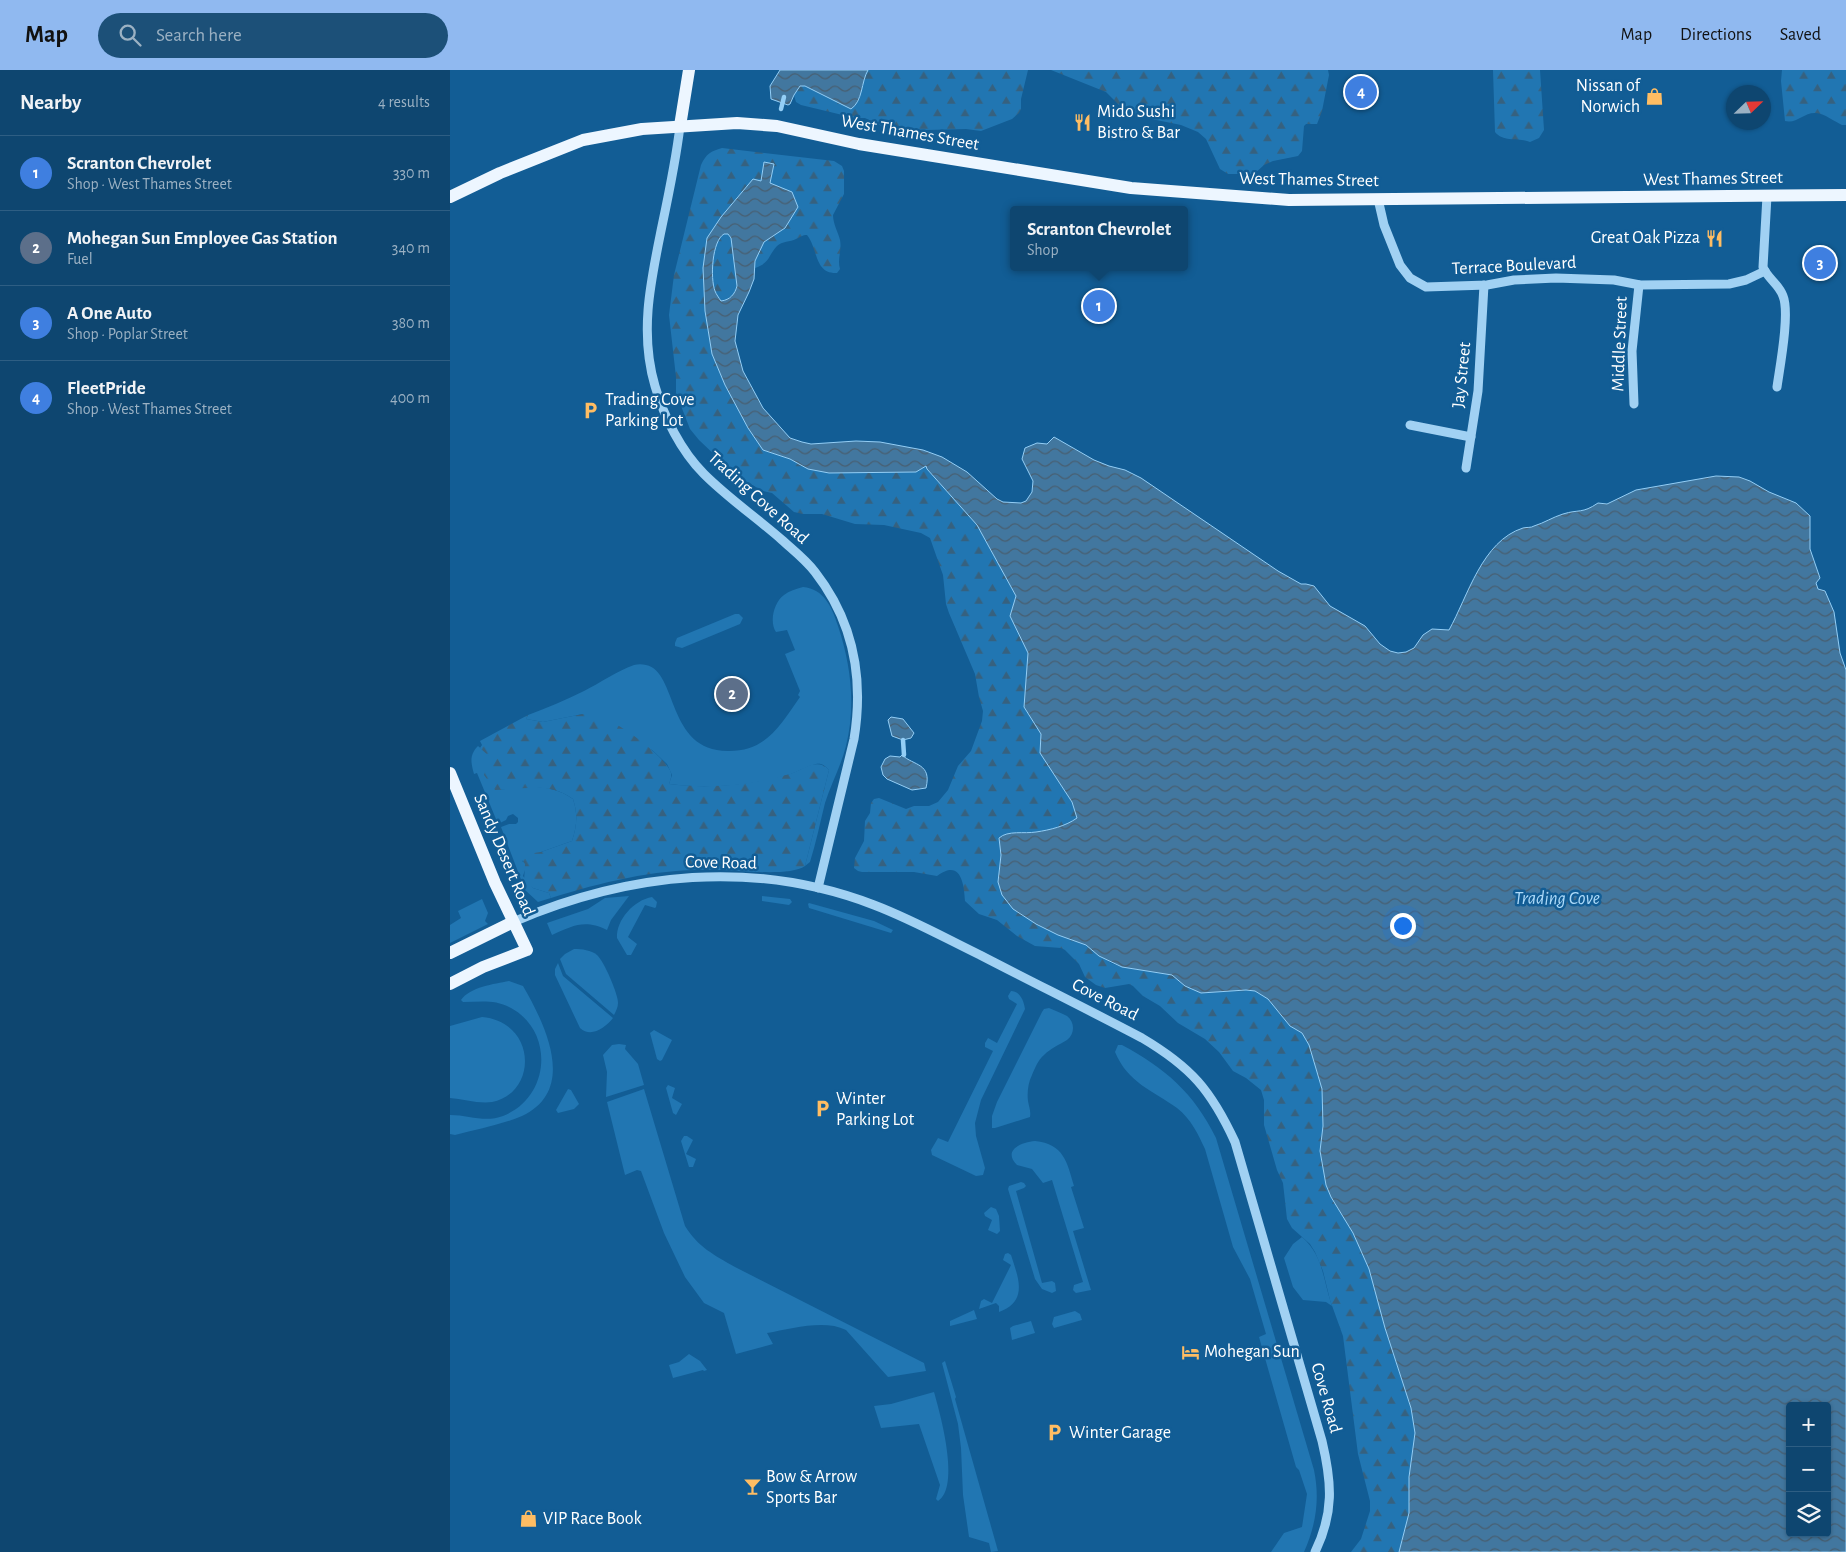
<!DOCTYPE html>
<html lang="en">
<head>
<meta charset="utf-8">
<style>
  :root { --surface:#0e4670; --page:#1c5078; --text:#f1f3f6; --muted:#9bb1c3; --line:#2e5e83; --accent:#90b9f0 }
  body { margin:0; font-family:"Alegreya Sans",sans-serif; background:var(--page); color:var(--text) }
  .controls { position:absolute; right:15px; bottom:15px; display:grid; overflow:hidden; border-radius:5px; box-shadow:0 1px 4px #0004 }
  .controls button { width:45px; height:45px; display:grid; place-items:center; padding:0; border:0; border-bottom:1px solid var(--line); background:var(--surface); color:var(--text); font:25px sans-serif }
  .compass { position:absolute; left:1276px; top:15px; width:45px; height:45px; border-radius:50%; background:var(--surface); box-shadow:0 1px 4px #0004; rotate:67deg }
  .you { position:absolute; left:952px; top:855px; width:18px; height:18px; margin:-12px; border:4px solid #fff; border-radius:50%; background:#1a73e8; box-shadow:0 0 0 8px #1a73e833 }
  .badge { display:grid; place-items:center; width:32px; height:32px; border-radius:50%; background:var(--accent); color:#fff; font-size:16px; font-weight:700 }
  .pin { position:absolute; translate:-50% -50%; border:2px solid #fff; box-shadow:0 1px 5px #0006 }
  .popup { position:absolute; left:560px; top:136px; width:178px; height:65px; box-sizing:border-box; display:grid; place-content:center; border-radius:5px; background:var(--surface); filter:drop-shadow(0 1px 4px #0005); font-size:16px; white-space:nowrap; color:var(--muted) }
  .popup b { font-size:19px; color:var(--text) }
  .popup::after { content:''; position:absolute; left:50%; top:100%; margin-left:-10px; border:10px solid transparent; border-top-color:var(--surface) }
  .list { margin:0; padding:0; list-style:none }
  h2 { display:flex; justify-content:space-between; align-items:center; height:65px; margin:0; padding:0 20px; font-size:21px }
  h2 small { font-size:16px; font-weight:400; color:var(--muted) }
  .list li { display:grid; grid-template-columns:32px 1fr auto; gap:15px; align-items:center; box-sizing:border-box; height:75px; padding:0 20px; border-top:1px solid var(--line) }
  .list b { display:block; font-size:19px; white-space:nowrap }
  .list p { margin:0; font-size:16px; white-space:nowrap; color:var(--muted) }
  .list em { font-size:16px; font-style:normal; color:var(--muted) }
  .icon { flex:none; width:28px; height:28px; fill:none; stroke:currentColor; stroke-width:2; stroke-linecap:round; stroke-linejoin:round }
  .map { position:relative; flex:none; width:1396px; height:1482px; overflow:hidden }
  header { display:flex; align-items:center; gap:30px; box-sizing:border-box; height:70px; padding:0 25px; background:var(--accent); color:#111 }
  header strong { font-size:24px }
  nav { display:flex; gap:28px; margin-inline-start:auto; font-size:18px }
  .search { width:350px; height:45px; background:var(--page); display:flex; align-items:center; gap:12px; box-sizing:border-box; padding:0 18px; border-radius:28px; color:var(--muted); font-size:19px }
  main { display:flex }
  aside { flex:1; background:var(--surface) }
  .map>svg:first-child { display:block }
</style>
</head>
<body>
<header>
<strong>Map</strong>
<div class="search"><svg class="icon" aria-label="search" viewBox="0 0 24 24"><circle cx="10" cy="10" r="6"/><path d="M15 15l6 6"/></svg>Search here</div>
<nav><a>Map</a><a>Directions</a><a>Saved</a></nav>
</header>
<main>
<aside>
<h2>Nearby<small>4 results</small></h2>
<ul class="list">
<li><span class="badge" style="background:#3f7fe0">1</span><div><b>Scranton Chevrolet</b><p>Shop · West Thames Street</p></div><em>330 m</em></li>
<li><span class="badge" style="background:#5c6f8a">2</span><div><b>Mohegan Sun Employee Gas Station</b><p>Fuel</p></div><em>340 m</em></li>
<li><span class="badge" style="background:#3f7fe0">3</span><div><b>A One Auto</b><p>Shop · Poplar Street</p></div><em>380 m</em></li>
<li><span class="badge" style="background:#3f7fe0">4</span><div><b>FleetPride</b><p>Shop · West Thames Street</p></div><em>400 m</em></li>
</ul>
</aside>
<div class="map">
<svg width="1396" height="1482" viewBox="0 0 1396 1482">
  <defs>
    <pattern id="forest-firs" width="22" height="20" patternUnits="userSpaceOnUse" patternTransform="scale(1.25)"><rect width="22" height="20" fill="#2176b2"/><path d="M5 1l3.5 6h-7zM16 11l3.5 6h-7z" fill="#36617f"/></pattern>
    <pattern id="water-waves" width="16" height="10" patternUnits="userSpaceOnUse" patternTransform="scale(1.25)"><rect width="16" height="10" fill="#42779f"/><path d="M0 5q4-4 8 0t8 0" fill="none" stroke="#485f71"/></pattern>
  </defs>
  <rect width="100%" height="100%" fill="#125d95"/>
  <g fill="#2176b2">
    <path d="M353 517C374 519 382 537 388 556 401 595 406 636 396 676 391 696 381 714 375 733 370 753 366 773 360 792L355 796 379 700C375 696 372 693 366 694 357 696 349 701 341 704 302 716 259 719 219 714L222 705 217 694 202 680 133 644 93 652 76 649 78 645C97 638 116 630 134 621 150 613 167 601 184 595 188 594 192 594 196 595 228 601 216 682 279 681 317 681 330 655 350 627L348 625 350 621 335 584 345 580 337 560 326 562C319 552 324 532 334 525 339 521 346 519 353 517Z"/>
    <polygon points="285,544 289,544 293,548 290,554 232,578 225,576 225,573 227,568"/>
    <path d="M28 676 41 687 51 720C75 715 103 714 123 729 128 744 127 756 122 771L91 782 72 791 75 793V800L73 806 83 818 99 823 101 828 88 832 75 820 51 757 59 754H66L68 752V748L63 744 58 746 56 750 48 754 27 703 24 704C21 693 19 685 28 676Z"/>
    <path d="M179 826 161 850 157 860C134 849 123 856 102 865L97 853 138 839 155 828Z"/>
    <polygon points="312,826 340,829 342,832 339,835 312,831"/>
    <path d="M202 827 207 832 206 837 205 838 195 835 178 867 187 874 181 885H177L167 868C166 850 184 830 202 827Z"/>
    <polygon points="32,829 38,843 35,851 38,854 0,873 0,855 11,848 8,841"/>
    <polygon points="359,833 424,851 443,860 441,863 359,838 358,834"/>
    <path d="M124 879C132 879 141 880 147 885 154 891 168 924 168 933 168 937 166 941 164 945L116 904 110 889 115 884Z"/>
    <path d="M108 893 113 906 163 948C155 958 141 968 130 958L105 905V899Z"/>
    <path d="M59 911 73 916C95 954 128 1020 72 1046 51 1055 27 1059 5 1065L0 1064V1045C19 1045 35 1053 53 1046 100 1028 105 962 61 938 45 929 30 932 13 932L11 930C20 917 44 914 59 911Z"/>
    <path d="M561 921C570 921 574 931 575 939L531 1030 525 1053 526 1066 535 1098 533 1105 526 1106 482 1085 481 1080 488 1068 498 1072 543 981 535 977V973L538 968 547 973 567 934 559 929 558 926Z"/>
    <path d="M599 938C605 941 612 943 617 946 625 952 625 964 617 970 609 975 601 978 594 985 588 990 585 998 582 1005 578 1013 577 1023 578 1031 579 1037 581 1041 580 1047L545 1058H542V1046L547 1032 592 942 594 939Z"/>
    <path d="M32 947C87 952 88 1023 42 1032 29 1034 13 1029 0 1028V956Z"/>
    <polygon points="204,960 222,970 212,990 210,991 207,989 200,963"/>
    <polygon points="169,974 176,975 175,979 188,994 194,1015 156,1027 157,1002 153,985 162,975"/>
    <path d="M668 975H672C715 998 744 1023 766 1068L864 1400C870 1429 866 1455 854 1482H821L834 1463 852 1457 857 1424 849 1400 846 1397 809 1267 816 1264 800 1209 783 1177 755 1079C748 1064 741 1049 727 1038 702 1020 678 1013 665 982Z"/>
    <polygon points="218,1015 225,1018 222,1028 232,1034 226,1045 223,1043 216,1018"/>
    <polygon points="118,1019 121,1020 129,1034 124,1039 108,1043 106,1040"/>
    <path d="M194 1019 235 1156C248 1177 264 1185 285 1197L474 1293 476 1301 438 1307 396 1260C374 1249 341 1259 317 1263L323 1274 286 1284 274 1243 254 1233 235 1207 214 1163 191 1101 187 1100 175 1105 157 1032Z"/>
    <polygon points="234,1066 237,1066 243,1070 236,1084 246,1089 243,1097 239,1097 231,1071"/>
    <path d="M585 1071C614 1074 617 1092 624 1116L621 1117 634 1158 623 1161 641 1220 626 1223 623 1220 624 1215 633 1212 602 1110 593 1113 582 1099 567 1095C552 1080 572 1072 585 1071Z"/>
    <polygon points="571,1112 574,1113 576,1116 574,1118 566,1121 592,1213 602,1211 605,1213 606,1221 602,1223 592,1219 585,1209 558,1119 559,1116"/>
    <polygon points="541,1137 546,1139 549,1146 550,1161 547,1164 538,1160 542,1150 535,1146 534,1143"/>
    <path d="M852 1167C874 1186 873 1211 882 1236L876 1232 853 1230 843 1217 834 1188 843 1174Z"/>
    <path d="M558 1183 561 1185C568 1207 579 1231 549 1242V1236L546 1233 529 1239 531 1231 534 1229 542 1233 561 1195 553 1190 555 1184Z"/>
    <polygon points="524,1240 527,1249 500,1256 500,1251"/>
    <polygon points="625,1241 630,1244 632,1250 604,1258 602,1254 604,1247"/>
    <polygon points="581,1251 585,1263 562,1270 560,1258 563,1256"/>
    <polygon points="239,1284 250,1291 257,1300 254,1301 253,1300 223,1308 219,1295 229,1292"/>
    <polygon points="495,1291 506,1327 505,1329 548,1481 541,1482 539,1473 519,1467 513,1425 511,1378 508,1354 492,1293"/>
    <path d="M484 1322C490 1343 511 1417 488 1431L486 1429 490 1415 469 1354 431 1358 424 1336 441 1334Z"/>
  </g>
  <g fill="url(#forest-firs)">
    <polygon points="418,0 578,0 571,29 571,39 569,43 562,49 531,61 516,59 476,60 432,56 415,48 405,48 351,35 346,32 344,25 350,16 355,16 401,38 409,30 413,10"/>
    <polygon points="601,0 878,0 879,5 872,41 867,54 856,54 854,56 852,81 848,86 823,91 814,95 804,104 778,104 770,99 756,69 748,62 731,55 682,45 677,43 656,22"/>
    <path d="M1043 0H1090L1094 60 1089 68 1080 72C1069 67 1054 73 1045 62Z"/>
    <path d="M1332 0H1396V55H1392C1385 52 1374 43 1366 43 1354 42 1347 54 1335 51L1331 11Z"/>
    <path d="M272 78 384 91 392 96 394 101V124L383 145C383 154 388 162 390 170 392 181 387 189 390 199L387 203C364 204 368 178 357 165 352 165 351 167 346 169 340 172 332 171 327 176 317 187 321 192 305 198V191L314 171 335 158 320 113 324 94 311 111 287 127 253 198 255 241 262 284 275 315 298 358 313 380 340 389 358 399 477 394V399L527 455 566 526 560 546 578 583 574 637 591 664 590 683 622 732 627 748C615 757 598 761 584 762 572 763 558 761 549 768L551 785 548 812 608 865 636 875 661 893 672 897 722 905 735 916 751 923 796 920 805 921 818 929 840 956 852 963 859 975 872 1019 873 1056 870 1081 876 1115 881 1127 903 1163 919 1199 935 1258 961 1338 965 1363 959 1407V1443L949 1482H901L911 1469 920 1441V1431L908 1384 893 1266 880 1230 873 1201 865 1182 860 1174 842 1158 837 1149 833 1113 827 1100 814 1055V1030L811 1020 796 1008 783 1001 769 982 755 969 728 953 710 936 693 926 683 916 679 914 655 918 646 915 635 907 629 894 615 880 611 878 585 876 567 866 547 850 529 844 515 831C514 814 511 788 487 806L464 802H412L408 801 404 798 405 788 414 771 415 751 420 743 421 733 424 729 429 728 456 739 464 736H479L488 732 498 720 508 696 521 681 532 651 533 641 529 627 525 604 499 543 496 534 493 505 480 468 471 463 434 455 405 454 372 444H353L344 442 322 423 313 421 288 407 249 370 240 359 226 323V307L219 245 224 205 251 95C256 84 261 81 272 78Z"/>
    <path d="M274 164H278L281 168 287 216C285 224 280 230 271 231 269 228 266 224 265 221 260 208 262 171 274 164Z"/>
    <path d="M133 644C138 645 144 645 149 646 165 650 217 687 221 703 222 706 220 711 219 714 260 719 300 715 340 704 353 700 367 687 379 700L355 796C339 807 288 800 267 800 210 798 156 811 101 828L99 823 83 818 74 811 75 794 69 785 91 782 122 771C127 756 128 744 123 729 99 711 72 720 45 720L34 705 40 687 30 678 32 675 30 671 78 645 76 649 93 652Z"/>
  </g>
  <g fill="url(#water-waves)" stroke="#93cef6" fill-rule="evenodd">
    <path d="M330 0H418C411 12 413 31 401 39L355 16H350L344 25 340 34 338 35 321 29 320 16Z"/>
    <path d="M314 92 324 94 320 113 342 122 348 137 335 158 314 172 305 191 304 209 299 222 288 245 285 271 293 301 313 338 340 368 352 372 361 374 406 371 430 372 473 380 492 387 517 402 547 429 553 432 571 433 576 431 582 422 583 411 572 389 575 378 587 373 597 374 604 367 644 390 659 396 675 400 691 408 828 501 851 514H856L864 516 880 536 915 556 930 574 940 581 948 583 956 582 964 578 973 565 982 559 999 560C1018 526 1032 471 1073 458 1077 457 1081 458 1084 456 1094 453 1103 447 1113 444 1129 439 1132 444 1148 433L1157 434 1186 420 1266 406 1289 407 1300 411 1319 422 1346 433 1360 446V479L1370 508 1366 513 1368 519 1375 521 1384 542 1390 583 1396 600V1482H949L959 1443V1407L965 1363 961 1338 935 1258 919 1199 903 1163 881 1127 876 1115 870 1081 873 1056 872 1019 859 975 852 963 840 956 818 929 805 921 796 920 751 923 735 916 722 905 672 897 649 886 636 875 608 865 586 854 563 839 552 825 548 812 551 785 549 768C558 760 574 764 586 762 600 760 616 756 627 748L622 732 590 683 591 664 574 637 578 583 560 546 566 526 527 455 477 399 476 396 466 402 379 403 358 399 340 389 313 380 298 358 275 315 262 284 255 241 253 198 257 168 271 147 303 109 311 111ZM274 164H278L281 168 287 216C285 224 280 230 271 231 269 228 266 224 265 221 260 208 262 171 274 164ZM1340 1336H1377V1463H1340Z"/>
    <polygon points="441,647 453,649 464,663 461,668 453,670 442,666 438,650"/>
    <path d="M452 685C464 696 482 693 476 718L462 720 437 709 433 705 431 697 435 689 440 686 450 687Z"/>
  </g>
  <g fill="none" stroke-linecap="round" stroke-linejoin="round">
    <g stroke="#93cef6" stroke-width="4.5">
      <polyline points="331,39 334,27"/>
      <polyline points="453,670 454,685"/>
    </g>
    <g stroke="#a1d1f3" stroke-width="9">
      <path d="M230 56C226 90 219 123 212 156 201 210 189 262 205 316 214 347 231 381 254 404 278 428 307 448 332 470 343 480 356 490 365 502 404 552 414 608 404 669L368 818"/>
      <path d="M1317 126 1313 197C1317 208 1329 214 1333 226 1340 243 1330 296 1327 317"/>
      <polyline points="928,129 934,155 950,195 960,208 976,217 1037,215 1064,210 1106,208 1164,210 1190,215 1279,214 1296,210 1315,201"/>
      <polyline points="1184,334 1182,281 1189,215"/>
      <polyline points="960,355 1021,367"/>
      <polyline points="1016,398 1028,321 1034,215"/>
      <path d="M63 852C180 802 304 789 424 835 461 849 495 868 530 885 584 913 639 940 692 968 741 997 761 1020 785 1072L872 1371C882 1413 884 1443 865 1482"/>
    </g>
    <g stroke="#edf6ff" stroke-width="12">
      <polyline points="230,56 239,0"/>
      <polyline points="0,127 50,103 133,70 192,59 287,53 327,56 409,74 681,118 839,130 1396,125"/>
      <polyline points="0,703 45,813 77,880 33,897 0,914"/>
      <polyline points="0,883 63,852"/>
    </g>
  </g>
  <defs>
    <symbol id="shop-bare" viewBox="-9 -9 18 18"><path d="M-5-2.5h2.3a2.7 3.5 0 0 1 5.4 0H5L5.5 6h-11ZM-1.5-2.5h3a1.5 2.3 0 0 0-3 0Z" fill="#ffbd63" stroke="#125d95" stroke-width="2.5" paint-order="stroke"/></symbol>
    <symbol id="restaurant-bare" viewBox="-9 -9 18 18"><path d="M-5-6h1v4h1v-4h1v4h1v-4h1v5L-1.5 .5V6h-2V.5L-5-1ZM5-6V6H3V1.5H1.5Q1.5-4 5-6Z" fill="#ffbd63" stroke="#125d95" stroke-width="2.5" paint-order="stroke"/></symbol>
    <symbol id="parking-bare" viewBox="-9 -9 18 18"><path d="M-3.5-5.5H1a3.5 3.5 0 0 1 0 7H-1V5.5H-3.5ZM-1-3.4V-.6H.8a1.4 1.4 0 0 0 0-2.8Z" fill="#ffbd63" stroke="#125d95" stroke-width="2.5" paint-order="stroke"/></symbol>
    <symbol id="hotel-bare" viewBox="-9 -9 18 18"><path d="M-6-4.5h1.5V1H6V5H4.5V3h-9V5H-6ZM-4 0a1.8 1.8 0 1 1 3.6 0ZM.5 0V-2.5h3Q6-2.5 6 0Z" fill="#ffbd63" stroke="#125d95" stroke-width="2.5" paint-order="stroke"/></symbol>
    <symbol id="bar-bare" viewBox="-9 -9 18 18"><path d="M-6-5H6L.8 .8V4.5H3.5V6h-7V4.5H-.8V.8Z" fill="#ffbd63" stroke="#125d95" stroke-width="2.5" paint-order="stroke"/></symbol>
  </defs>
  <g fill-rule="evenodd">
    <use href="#shop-bare" x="1192" y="14" width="25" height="25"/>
    <use href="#restaurant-bare" x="620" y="40" width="25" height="25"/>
    <use href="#restaurant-bare" x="1252" y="156" width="25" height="25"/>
    <use href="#parking-bare" x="128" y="328" width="25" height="25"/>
    <use href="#parking-bare" x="360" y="1026" width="25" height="25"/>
    <use href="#hotel-bare" x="728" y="1270" width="25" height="25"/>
    <use href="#parking-bare" x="592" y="1350" width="25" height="25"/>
    <use href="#bar-bare" x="290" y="1404" width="25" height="25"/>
    <use href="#shop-bare" x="66" y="1436" width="25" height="25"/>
  </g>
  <g text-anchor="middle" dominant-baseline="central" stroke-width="5" stroke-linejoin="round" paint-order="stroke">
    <g font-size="18" fill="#fff" stroke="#125d95" text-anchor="start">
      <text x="1190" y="16" text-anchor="end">Nissan of<tspan x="1190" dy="21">Norwich</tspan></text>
      <text x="647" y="42">Mido Sushi<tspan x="647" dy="21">Bistro &amp; Bar</tspan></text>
      <text x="1250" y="168" text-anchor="end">Great Oak Pizza</text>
      <text x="155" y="330">Trading Cove<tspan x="155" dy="21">Parking Lot</tspan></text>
      <text x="386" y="1029">Winter<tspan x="386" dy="21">Parking Lot</tspan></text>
      <text x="754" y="1282">Mohegan Sun</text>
      <text x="619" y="1363">Winter Garage</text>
      <text x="316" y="1407">Bow &amp; Arrow<tspan x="316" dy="21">Sports Bar</tspan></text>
      <text x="93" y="1449">VIP Race Book</text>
    </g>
    <g font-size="18" fill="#fff" stroke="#125d95">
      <text transform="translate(460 63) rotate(10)">West Thames Street</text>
      <text transform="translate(1263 109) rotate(-1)">West Thames Street</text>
      <text transform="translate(859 110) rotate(1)">West Thames Street</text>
      <text transform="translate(1064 196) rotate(-3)">Terrace Boulevard</text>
      <text transform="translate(1170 274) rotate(-88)">Middle Street</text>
      <text transform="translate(1012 305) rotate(-84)">Jay Street</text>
      <text transform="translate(308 428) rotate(42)">Trading Cove Road</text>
      <text transform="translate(54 785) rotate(67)">Sandy Desert Road</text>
      <text transform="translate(271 793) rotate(1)">Cove Road</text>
      <text transform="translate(655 930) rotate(27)">Cove Road</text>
      <text transform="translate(876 1328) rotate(74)">Cove Road</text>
    </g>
    <g font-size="19" font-style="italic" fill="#addaf9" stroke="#125d95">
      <text x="1107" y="828">Trading Cove</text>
    </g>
  </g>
</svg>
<div class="controls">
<button>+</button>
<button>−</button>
<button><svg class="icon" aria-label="layers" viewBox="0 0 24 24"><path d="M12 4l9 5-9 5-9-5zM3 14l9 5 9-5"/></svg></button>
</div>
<svg class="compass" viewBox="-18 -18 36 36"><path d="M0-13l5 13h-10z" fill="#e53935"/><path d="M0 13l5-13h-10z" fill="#9bb1c3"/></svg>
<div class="you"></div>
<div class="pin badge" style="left:649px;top:236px;background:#3f7fe0">1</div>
<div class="popup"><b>Scranton Chevrolet</b>Shop</div>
<div class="pin badge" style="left:282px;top:624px;background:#5c6f8a">2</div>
<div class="pin badge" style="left:1370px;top:193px;background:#3f7fe0">3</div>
<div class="pin badge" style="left:911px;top:22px;background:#3f7fe0">4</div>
</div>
</main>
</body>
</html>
